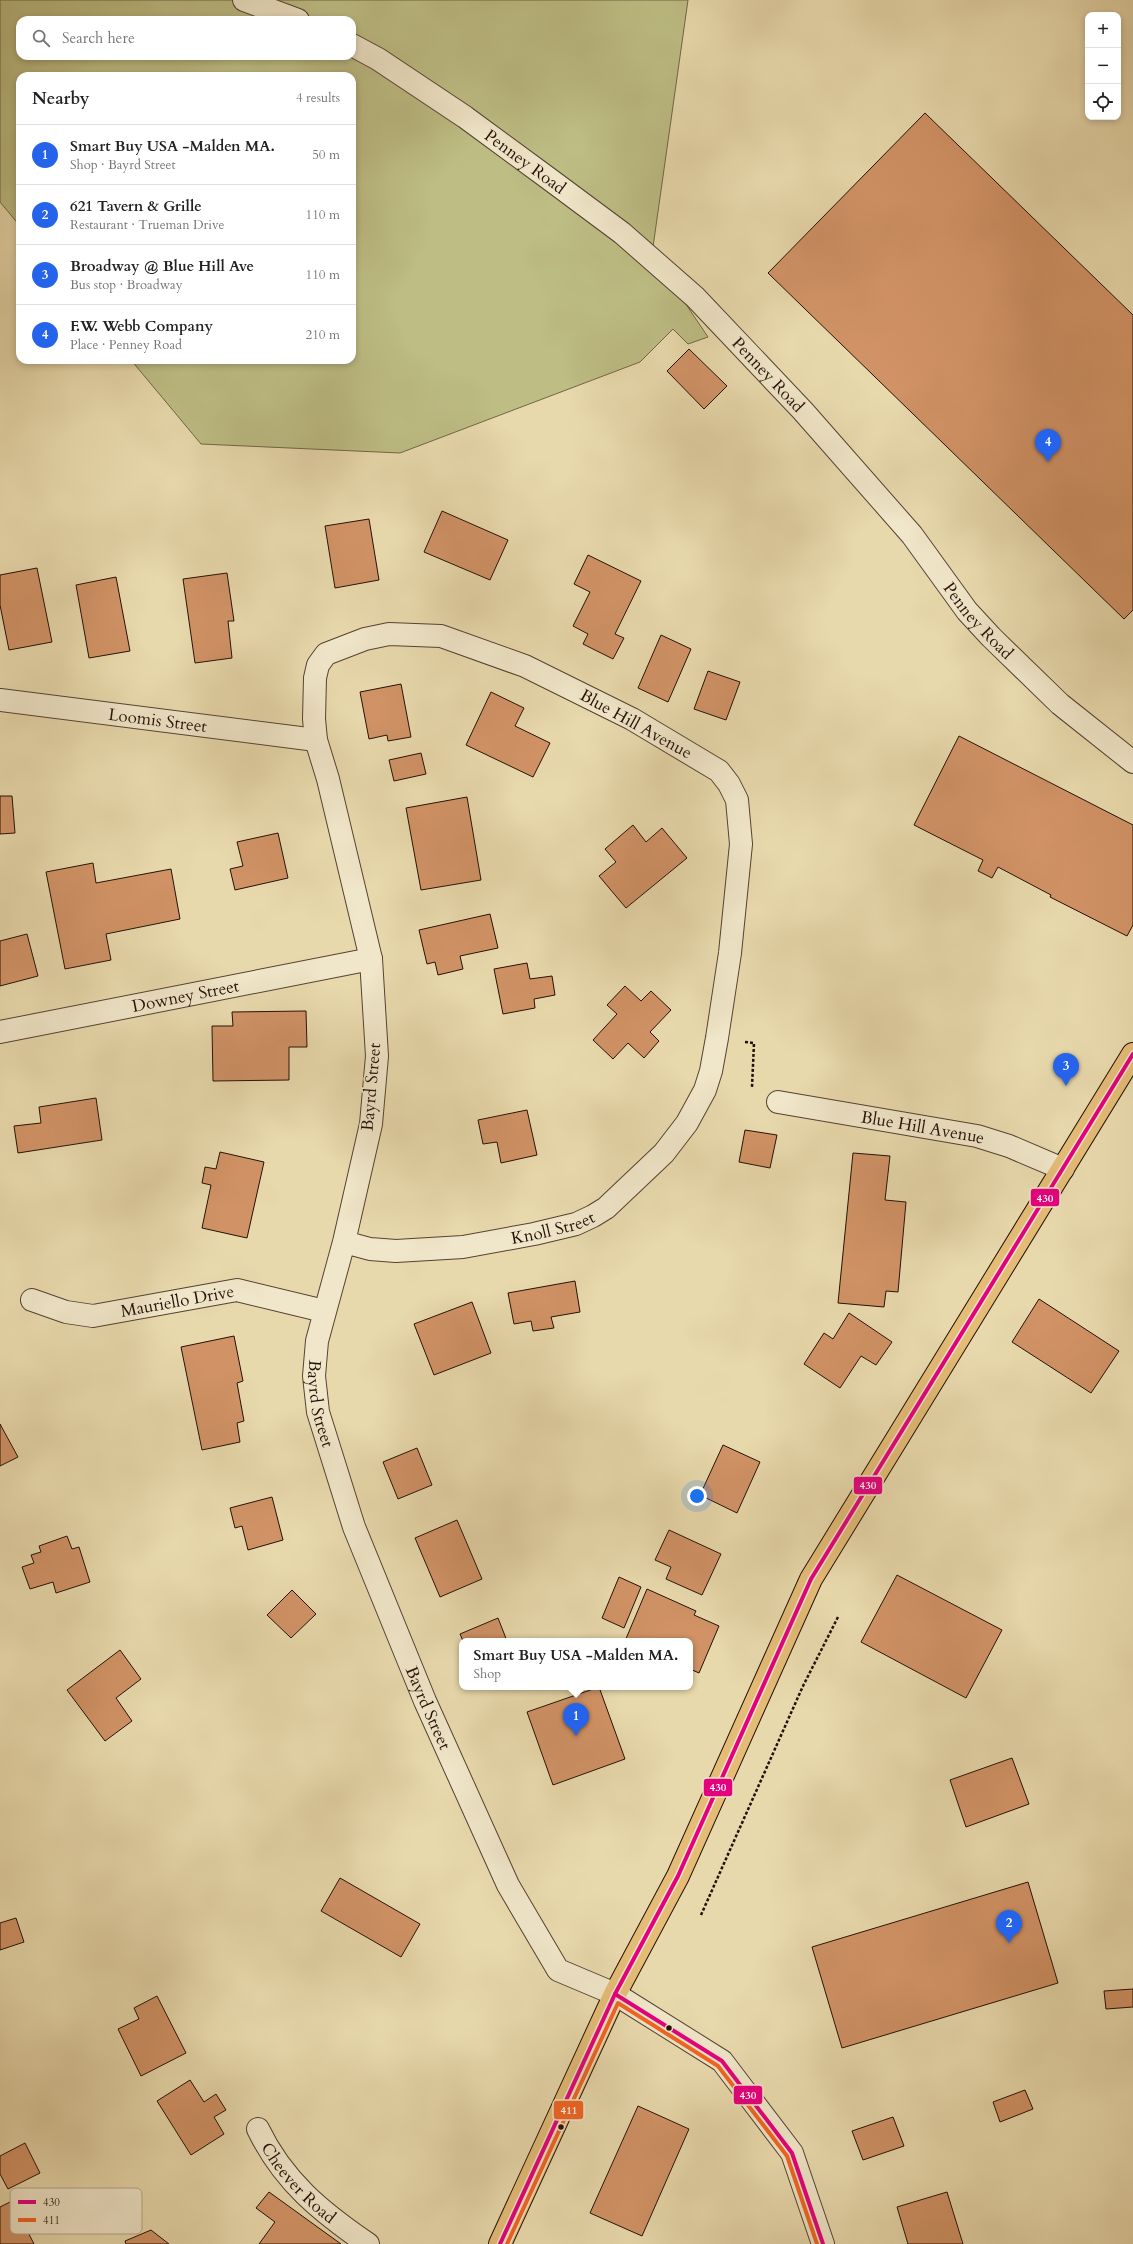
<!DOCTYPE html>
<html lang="en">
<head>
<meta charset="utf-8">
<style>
  :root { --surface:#fff; --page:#f2f2f2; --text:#222; --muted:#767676; --line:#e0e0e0; --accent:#2563eb }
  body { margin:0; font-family:Cardo,serif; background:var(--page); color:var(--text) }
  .controls { position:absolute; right:12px; top:12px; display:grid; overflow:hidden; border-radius:8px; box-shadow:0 2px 6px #0003 }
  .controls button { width:36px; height:36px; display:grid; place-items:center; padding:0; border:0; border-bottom:1px solid var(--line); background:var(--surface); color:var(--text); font:20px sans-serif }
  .you { position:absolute; left:697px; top:1496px; width:14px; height:14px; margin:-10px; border:3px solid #fff; border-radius:50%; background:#1a73e8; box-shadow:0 0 0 6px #1a73e833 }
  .badge { display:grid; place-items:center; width:26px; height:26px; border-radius:50%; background:var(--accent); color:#fff; font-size:13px; font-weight:700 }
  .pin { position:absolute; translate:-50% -33px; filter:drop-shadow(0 1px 2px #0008) }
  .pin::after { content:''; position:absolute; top:21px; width:14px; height:12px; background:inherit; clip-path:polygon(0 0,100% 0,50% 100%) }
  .popup { position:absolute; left:459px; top:1638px; width:234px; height:52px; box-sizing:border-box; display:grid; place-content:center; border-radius:8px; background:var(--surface); filter:drop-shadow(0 1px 3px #0005); font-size:13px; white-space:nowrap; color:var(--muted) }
  .popup b { font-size:15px; color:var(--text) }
  .popup::after { content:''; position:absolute; left:50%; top:100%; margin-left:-8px; border:8px solid transparent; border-top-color:var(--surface) }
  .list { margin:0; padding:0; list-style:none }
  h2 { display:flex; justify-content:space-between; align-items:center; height:52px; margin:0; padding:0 16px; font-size:17px }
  h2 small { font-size:13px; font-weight:400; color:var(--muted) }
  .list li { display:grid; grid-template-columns:26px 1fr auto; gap:12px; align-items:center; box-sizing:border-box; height:60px; padding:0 16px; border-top:1px solid var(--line) }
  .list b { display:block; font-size:15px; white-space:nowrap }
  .list p { margin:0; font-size:13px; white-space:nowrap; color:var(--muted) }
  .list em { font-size:13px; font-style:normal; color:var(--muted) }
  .icon { flex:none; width:22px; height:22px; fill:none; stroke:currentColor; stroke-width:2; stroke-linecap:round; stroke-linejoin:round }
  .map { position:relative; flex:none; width:1133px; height:2244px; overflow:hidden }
  .search { position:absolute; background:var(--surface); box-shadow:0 2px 6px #0003; left:16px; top:16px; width:340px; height:44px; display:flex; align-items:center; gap:10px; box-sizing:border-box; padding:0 14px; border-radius:12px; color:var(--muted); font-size:15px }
  .panel { position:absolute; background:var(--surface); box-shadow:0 2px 6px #0003; left:16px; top:72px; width:340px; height:292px; border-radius:12px }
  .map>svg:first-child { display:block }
</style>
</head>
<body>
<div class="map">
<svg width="1133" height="2244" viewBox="0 0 1133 2244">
  <rect width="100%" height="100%" fill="#e8d9ac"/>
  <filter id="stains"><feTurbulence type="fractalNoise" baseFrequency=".005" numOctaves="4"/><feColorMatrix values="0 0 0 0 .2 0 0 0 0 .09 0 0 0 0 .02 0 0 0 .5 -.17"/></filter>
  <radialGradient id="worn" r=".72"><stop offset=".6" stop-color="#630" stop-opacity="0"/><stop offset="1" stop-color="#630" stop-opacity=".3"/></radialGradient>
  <path fill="#bdbd84" stroke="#706646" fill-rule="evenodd" d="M0 0H688L652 254 708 337 688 344 673 329 640 362 400 453 201 444 131 360H352V76H20V226L0 202ZM20 20H352V56H20Z"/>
  <g fill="#d19366" stroke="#241008">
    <polygon points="925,113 1133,315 1133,610 1124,619 768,273"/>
    <polygon points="689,349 727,386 704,409 667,371"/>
    <polygon points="442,511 508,540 490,580 424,552"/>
    <polygon points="369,519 379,580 335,588 325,526"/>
    <polygon points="588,555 641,581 615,634 624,638 613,659 583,644 588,634 573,626 590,592 574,584"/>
    <polygon points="37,568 52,642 9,650 0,605 0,575"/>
    <polygon points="227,573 234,621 228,621 232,658 195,663 183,579"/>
    <polygon points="116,577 130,651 89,658 76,585"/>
    <polygon points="661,635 691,649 668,702 638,688"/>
    <polygon points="708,671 740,682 726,720 694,709"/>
    <polygon points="401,684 411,737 388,741 387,735 369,739 360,692"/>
    <polygon points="491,692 524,708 515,726 550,743 533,777 466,745"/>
    <polygon points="959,736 1133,825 1133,925 1127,936 1050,897 1051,895 998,867 992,878 978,871 983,860 914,825"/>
    <polygon points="421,753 426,774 394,781 389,760"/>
    <polygon points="0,796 12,796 15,833 0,834"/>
    <polygon points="467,797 481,880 421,890 406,808"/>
    <polygon points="633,825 646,842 662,828 687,858 626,908 599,876 616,862 605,849"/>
    <polygon points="278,833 288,878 235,890 230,869 243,866 237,842"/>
    <polygon points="93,863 96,883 171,869 180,919 106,934 111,960 65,969 46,872"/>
    <polygon points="490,914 498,948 460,956 463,969 438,975 435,962 427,964 419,930"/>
    <polygon points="27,934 38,976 0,986 0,941"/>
    <polygon points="527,963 530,979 552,976 555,995 534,999 535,1008 503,1014 494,969"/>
    <polygon points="625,986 641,1001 651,991 671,1010 650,1032 659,1041 644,1058 628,1043 613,1059 593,1040 617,1014 607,1005"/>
    <polygon points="306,1011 307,1047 289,1047 289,1080 213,1081 212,1026 233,1026 232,1012"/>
    <polygon points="96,1098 102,1140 18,1153 14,1126 41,1123 39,1107"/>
    <polygon points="527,1110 537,1155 501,1163 497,1142 483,1144 478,1120"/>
    <polygon points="745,1130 777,1135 770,1168 739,1162"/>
    <polygon points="220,1152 264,1162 247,1238 202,1228 211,1185 202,1183 205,1167 216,1169"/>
    <polygon points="853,1153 890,1156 885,1200 906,1202 898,1292 886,1291 884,1307 838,1303"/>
    <polygon points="575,1281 580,1312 551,1317 554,1328 533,1331 531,1321 514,1324 508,1293"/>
    <polygon points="1039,1299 1119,1351 1091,1393 1012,1342"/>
    <polygon points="472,1302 491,1353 434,1375 414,1324"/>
    <polygon points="849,1313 892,1342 876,1365 861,1356 840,1388 804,1364 824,1333 833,1339"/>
    <polygon points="234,1336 243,1381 237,1383 244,1421 237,1423 240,1442 202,1450 181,1347"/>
    <polygon points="0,1424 18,1457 0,1466"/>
    <polygon points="723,1445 760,1462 737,1513 700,1495"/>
    <polygon points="417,1448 432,1485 398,1499 383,1462"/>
    <polygon points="272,1497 283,1540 248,1550 242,1526 235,1528 230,1508"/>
    <polygon points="457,1520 482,1579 440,1597 415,1538"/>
    <polygon points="669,1530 721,1554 702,1595 666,1579 671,1567 655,1560"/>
    <polygon points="67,1536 72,1549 79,1547 90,1582 56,1593 53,1582 30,1589 22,1567 34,1563 31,1555 41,1552 39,1546"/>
    <polygon points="897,1575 1002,1630 966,1698 861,1642"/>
    <polygon points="619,1577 641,1587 624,1628 602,1618"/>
    <polygon points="647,1589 696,1611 694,1615 719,1626 699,1673 690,1669 690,1641 625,1641"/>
    <polygon points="292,1590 316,1614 291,1638 267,1615"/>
    <polygon points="498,1618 507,1641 463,1641 460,1634"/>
    <polygon points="120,1650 141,1679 116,1698 132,1721 105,1741 67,1690"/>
    <polygon points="599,1687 625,1759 553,1785 527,1712"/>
    <polygon points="1012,1758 1029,1804 966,1827 950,1780"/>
    <polygon points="340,1878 420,1924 401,1957 321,1911"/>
    <polygon points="1028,1882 1058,1983 842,2048 812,1947"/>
    <polygon points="16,1918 24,1942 0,1950 0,1923"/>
    <polygon points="1133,1989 1133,2007 1106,2009 1104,1991"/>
    <polygon points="157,1996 186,2053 141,2076 118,2029 139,2019 134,2008"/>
    <polygon points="190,2080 204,2102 216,2094 226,2110 214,2117 224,2134 191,2155 157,2101"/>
    <polygon points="1025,2090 1033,2109 1000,2122 993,2102"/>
    <polygon points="638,2106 689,2129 642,2236 590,2213"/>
    <polygon points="893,2117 904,2146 863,2160 852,2131"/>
    <polygon points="25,2143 40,2173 8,2189 0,2174 0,2156"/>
    <polygon points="269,2192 341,2244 259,2244 275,2222 256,2208"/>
    <polygon points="947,2192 963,2244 908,2244 897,2207"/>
    <polygon points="12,2201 34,2244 0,2244 0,2207"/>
    <polygon points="151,2230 169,2244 126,2244 125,2241"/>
  </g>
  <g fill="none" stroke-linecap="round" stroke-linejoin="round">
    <defs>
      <g id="minor">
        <polyline points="244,0 298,20"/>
        <path id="s1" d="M352 45 378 59 465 117 548 178 622 233 695 297 803 411 912 535 967 611 991 637 1060 704 1133 762"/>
        <path id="s2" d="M0 700 316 740"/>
        <path id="s3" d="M0 1032 371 959"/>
        <path id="s4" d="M778 1102 977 1136 1009 1146 1063 1169"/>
        <path id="s5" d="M344 1242 370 1249 396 1251 463 1247 534 1234 576 1224 593 1216 606 1208 664 1153 687 1123 705 1090 711 1071 717 1038 730 953 741 844 737 800 729 784 719 771 632 719 525 666 441 636 389 634 365 639 326 654 318 665 315 678 314 719 316 740 328 779 371 959 377 1056 371 1124 344 1242 317 1341 314 1376 318 1412 354 1527 425 1701 508 1885 558 1970 615 1994 722 2061 792 2153 823 2244"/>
        <path id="s6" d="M32 1300 66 1312 93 1316 237 1290 324 1311"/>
        <path id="s7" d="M258 2129C283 2181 321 2212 368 2244"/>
      </g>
      <polyline id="major" points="500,2244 615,1994 678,1876 811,1579 1133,1054"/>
    </defs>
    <use href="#minor" stroke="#554231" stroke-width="24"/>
    <use href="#major" stroke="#241008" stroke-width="24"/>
    <g stroke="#241008" stroke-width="2.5" stroke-dasharray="3 2" stroke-linecap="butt">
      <polyline points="745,1042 754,1043 752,1087"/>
      <polyline points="701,1915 803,1686 838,1617"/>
    </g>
    <use href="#minor" stroke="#f0e6c9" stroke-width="22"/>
    <use href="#major" stroke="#e4bc76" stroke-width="22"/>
    <defs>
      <g id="bus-1">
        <polyline points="615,1994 722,2061 792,2153 823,2244"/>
        <polyline points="500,2244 615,1994 678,1876 811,1579 1133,1054"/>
      </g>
      <polyline id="bus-2" points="507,2244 618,2003 718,2066 787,2156 817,2244"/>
    </defs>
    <use href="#bus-1" stroke="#f0e6c9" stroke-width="7"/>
    <use href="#bus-2" stroke="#f0e6c9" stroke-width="7"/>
    <use href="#bus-1" stroke="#e5007d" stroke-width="4"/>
    <use href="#bus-2" stroke="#f26522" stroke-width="4"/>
  </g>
  <g fill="#241008" stroke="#f0e6c9" stroke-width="1.5">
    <circle cx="669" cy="2028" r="3.5"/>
    <circle cx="561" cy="2127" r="3.5"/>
  </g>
  <g text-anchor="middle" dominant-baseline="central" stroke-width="3.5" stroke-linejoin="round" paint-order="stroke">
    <g font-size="17" fill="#241008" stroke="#f0e6c9">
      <text stroke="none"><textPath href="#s1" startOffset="209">Penney Road</textPath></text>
      <text stroke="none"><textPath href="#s1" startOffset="533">Penney Road</textPath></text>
      <text stroke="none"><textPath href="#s1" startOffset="857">Penney Road</textPath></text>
      <text stroke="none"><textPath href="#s2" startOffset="159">Loomis Street</textPath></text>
      <text transform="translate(636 724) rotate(29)">Blue Hill Avenue</text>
      <text stroke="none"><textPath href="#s3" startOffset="189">Downey Street</textPath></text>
      <text transform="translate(371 1087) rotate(-85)">Bayrd Street</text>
      <text stroke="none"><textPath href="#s4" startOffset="147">Blue Hill Avenue</textPath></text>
      <text stroke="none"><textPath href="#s5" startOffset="212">Knoll Street</textPath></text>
      <text stroke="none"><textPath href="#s6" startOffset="149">Mauriello Drive</textPath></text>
      <text stroke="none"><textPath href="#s5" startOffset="1948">Bayrd Street</textPath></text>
      <text stroke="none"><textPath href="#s5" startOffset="2272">Bayrd Street</textPath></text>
      <text stroke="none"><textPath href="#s7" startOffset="68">Cheever Road</textPath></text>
    </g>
  </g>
  <rect x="10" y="2188" width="132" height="46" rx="6" fill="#f0e6c9" stroke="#b3a68f" stroke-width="1"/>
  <rect x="18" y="2200" width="18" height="4" fill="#e5007d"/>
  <rect x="18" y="2218" width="18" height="4" fill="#f26522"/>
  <g font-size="11" fill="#241008">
    <text x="43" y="2206">430</text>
    <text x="43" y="2224">411</text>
  </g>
  <g stroke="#f0e6c9" stroke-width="1.5">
    <rect x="1030" y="1188" width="30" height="19" rx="4" fill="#e5007d"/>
    <rect x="853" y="1476" width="30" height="19" rx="4" fill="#e5007d"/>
    <rect x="703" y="1778" width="30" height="19" rx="4" fill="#e5007d"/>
    <rect x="733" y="2085" width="30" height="20" rx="4" fill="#e5007d"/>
    <rect x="553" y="2100" width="31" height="20" rx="4" fill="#f26522"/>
  </g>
  <g font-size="11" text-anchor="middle" font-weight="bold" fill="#fff">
    <text x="1045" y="1202">430</text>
    <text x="868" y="1489">430</text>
    <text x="718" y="1791">430</text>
    <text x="748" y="2099">430</text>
    <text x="569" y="2114">411</text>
  </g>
  <rect width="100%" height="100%" filter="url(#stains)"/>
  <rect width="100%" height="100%" fill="url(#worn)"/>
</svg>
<div class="controls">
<button>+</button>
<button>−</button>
<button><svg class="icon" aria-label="locate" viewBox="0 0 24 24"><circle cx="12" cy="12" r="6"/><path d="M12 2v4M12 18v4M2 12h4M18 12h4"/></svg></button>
</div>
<div class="you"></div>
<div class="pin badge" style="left:576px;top:1736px">1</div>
<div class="popup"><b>Smart Buy USA -Malden MA.</b>Shop</div>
<div class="pin badge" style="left:1009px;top:1943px">2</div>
<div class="pin badge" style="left:1066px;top:1086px">3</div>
<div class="pin badge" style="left:1048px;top:462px">4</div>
<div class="search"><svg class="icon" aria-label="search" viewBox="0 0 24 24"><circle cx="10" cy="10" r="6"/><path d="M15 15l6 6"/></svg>Search here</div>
<section class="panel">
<h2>Nearby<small>4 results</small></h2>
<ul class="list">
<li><span class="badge">1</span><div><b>Smart Buy USA -Malden MA.</b><p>Shop · Bayrd Street</p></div><em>50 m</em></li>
<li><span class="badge">2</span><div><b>621 Tavern &amp; Grille</b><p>Restaurant · Trueman Drive</p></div><em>110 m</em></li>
<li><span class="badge">3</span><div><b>Broadway @ Blue Hill Ave</b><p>Bus stop · Broadway</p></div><em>110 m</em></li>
<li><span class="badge">4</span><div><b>F.W. Webb Company</b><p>Place · Penney Road</p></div><em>210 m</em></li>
</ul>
</section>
</div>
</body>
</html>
